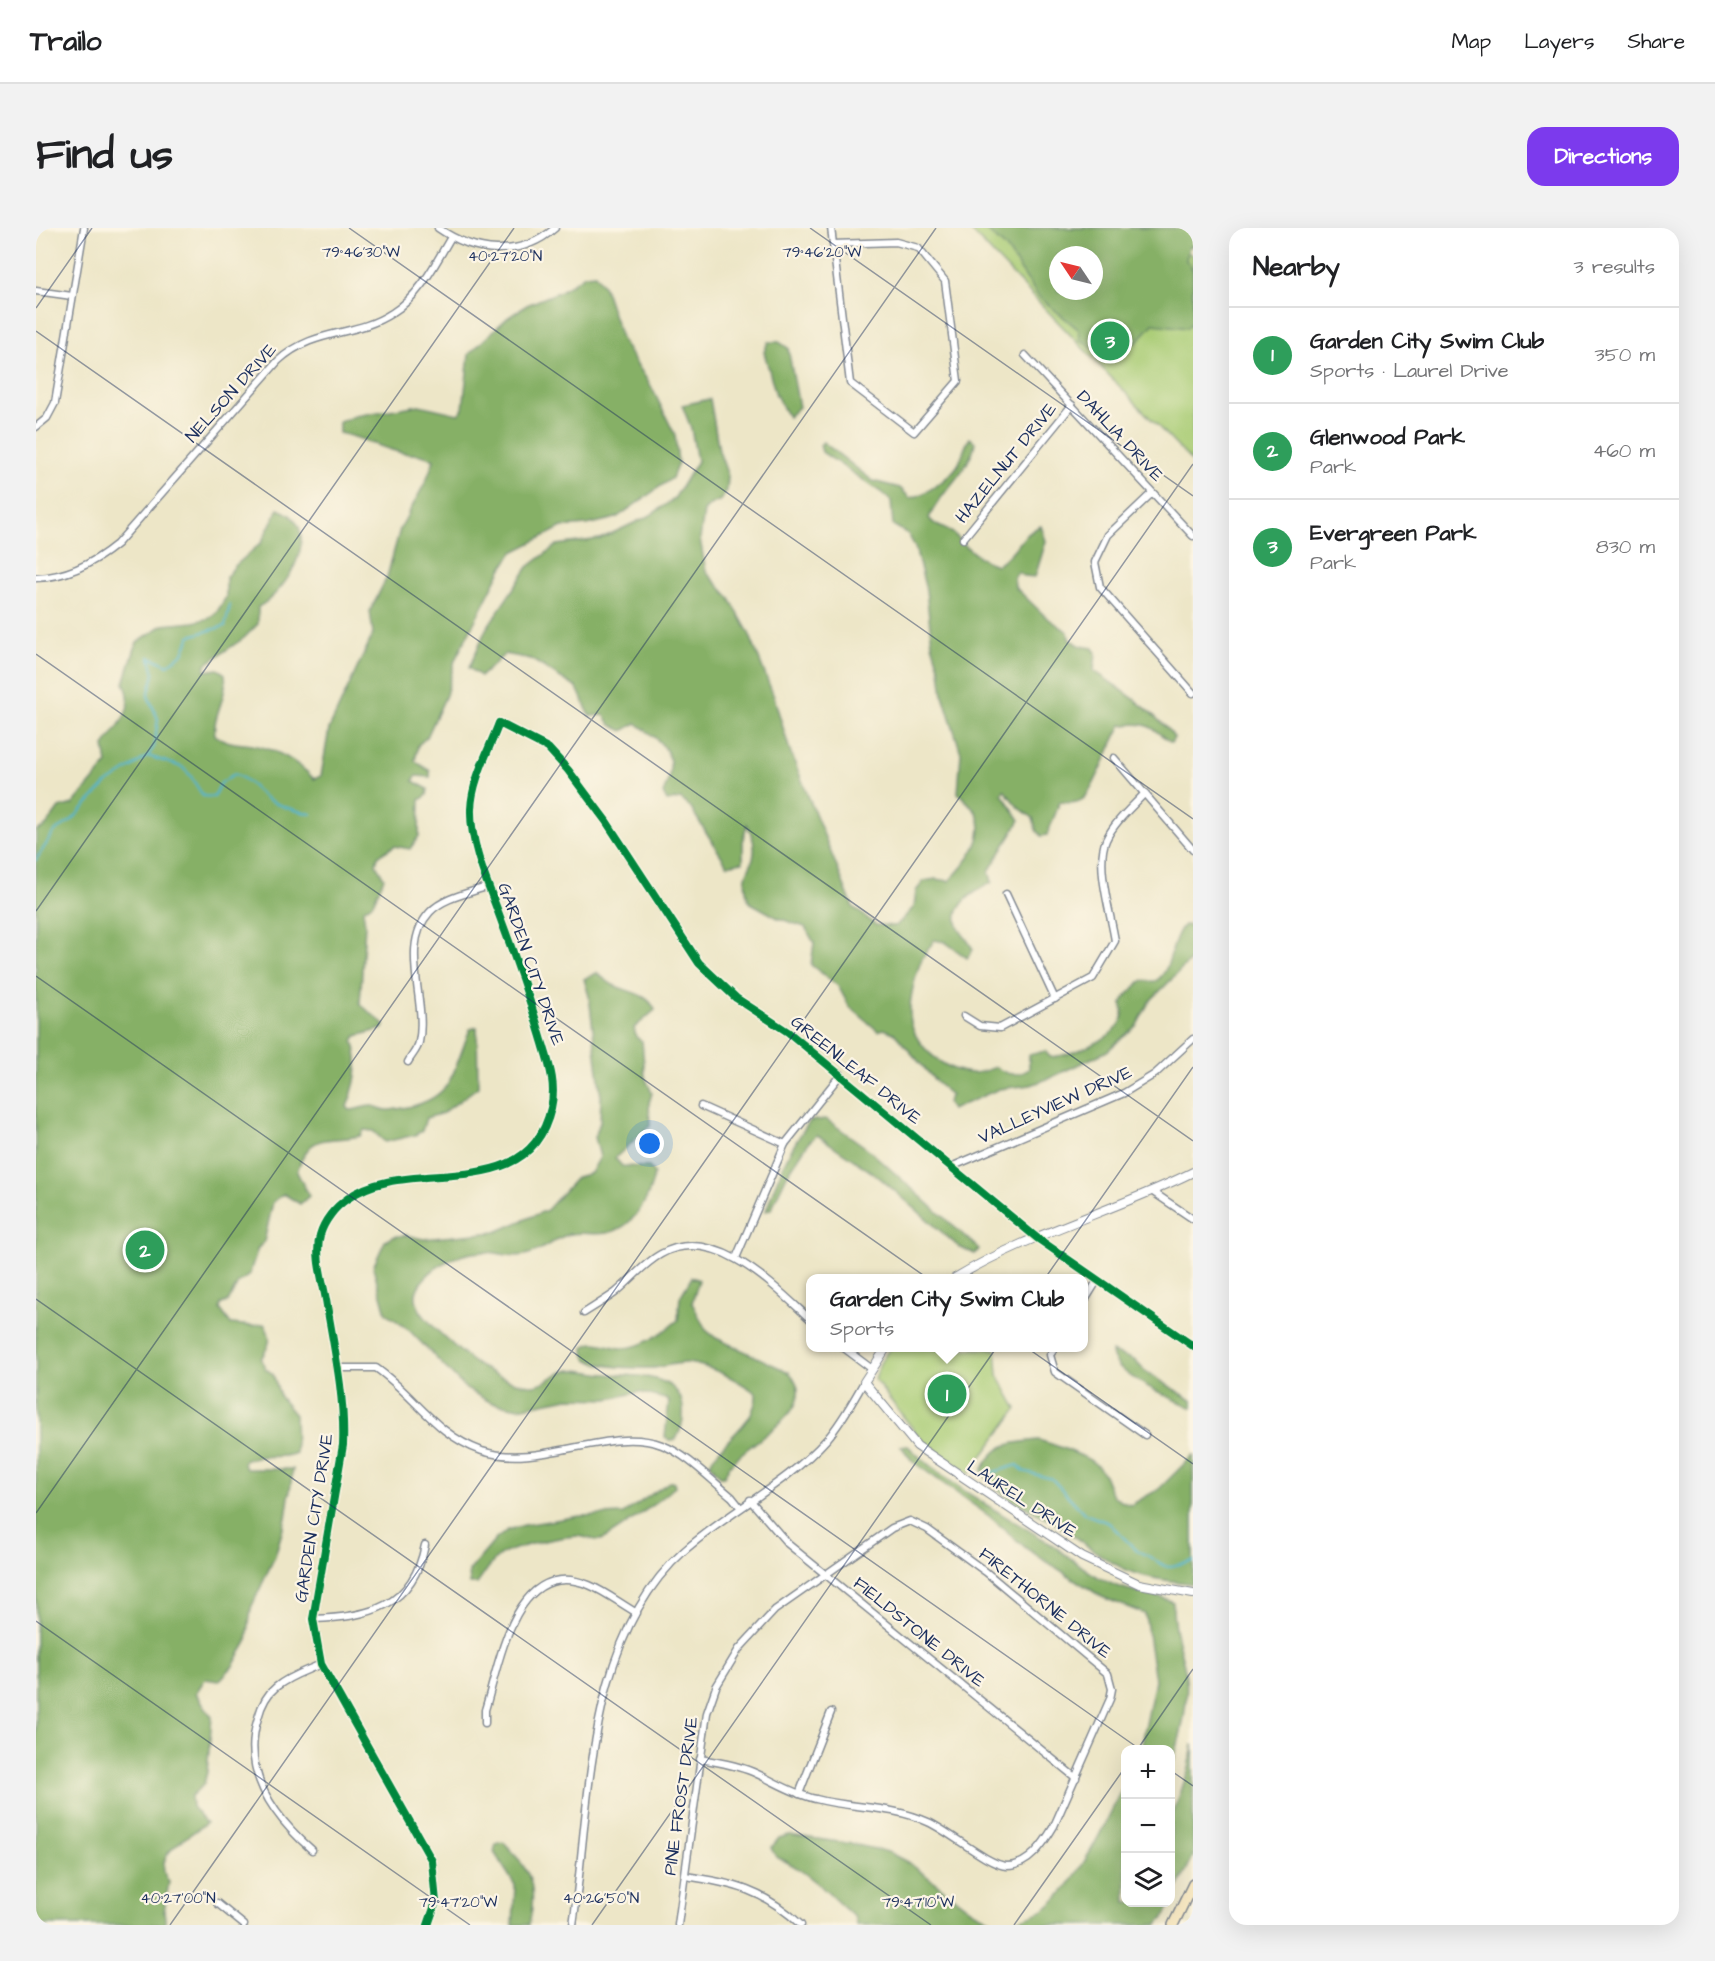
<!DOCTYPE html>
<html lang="en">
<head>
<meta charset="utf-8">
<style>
  :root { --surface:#fff; --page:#f2f2f2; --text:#202124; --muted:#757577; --line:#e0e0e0; --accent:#7c3aed }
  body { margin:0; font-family:"Architects Daughter",sans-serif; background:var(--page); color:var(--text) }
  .controls { position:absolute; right:18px; bottom:18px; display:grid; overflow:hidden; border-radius:12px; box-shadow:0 6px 24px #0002 }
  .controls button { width:54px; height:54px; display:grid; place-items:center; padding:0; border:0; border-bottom:2px solid var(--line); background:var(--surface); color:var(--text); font:30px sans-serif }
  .compass { position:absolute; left:1013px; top:18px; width:54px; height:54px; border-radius:50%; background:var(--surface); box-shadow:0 6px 24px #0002; rotate:305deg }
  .you { position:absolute; left:614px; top:916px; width:21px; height:21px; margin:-15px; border:4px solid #fff; border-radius:50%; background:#1a73e8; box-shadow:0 0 0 9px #1a73e833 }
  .badge { display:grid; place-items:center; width:39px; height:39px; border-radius:50%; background:var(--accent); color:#fff; font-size:20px; font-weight:700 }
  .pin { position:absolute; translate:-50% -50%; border:3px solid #fff; box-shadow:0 2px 6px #0006 }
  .popup { position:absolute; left:770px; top:1046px; width:282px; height:78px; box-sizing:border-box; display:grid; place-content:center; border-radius:12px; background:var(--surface); filter:drop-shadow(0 2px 4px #0005); font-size:20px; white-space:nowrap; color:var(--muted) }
  .popup b { font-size:22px; color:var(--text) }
  .popup::after { content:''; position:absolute; left:50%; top:100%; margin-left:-12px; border:12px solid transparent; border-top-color:var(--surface) }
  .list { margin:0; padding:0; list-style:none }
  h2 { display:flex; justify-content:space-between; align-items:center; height:78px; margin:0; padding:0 24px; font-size:26px }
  h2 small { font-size:20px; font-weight:400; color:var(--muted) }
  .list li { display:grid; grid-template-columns:39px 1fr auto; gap:18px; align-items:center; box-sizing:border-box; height:96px; padding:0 24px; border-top:2px solid var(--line) }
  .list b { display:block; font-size:22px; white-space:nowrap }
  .list p { margin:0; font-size:20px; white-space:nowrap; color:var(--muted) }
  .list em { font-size:20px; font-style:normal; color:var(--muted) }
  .icon { flex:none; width:33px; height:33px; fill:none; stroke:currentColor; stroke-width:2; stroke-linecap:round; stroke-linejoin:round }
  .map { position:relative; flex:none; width:1157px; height:1697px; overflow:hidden; border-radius:18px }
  header { display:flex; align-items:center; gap:36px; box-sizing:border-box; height:84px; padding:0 30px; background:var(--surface); border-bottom:2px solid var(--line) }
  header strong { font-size:28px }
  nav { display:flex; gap:33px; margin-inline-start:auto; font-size:21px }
  .intro { display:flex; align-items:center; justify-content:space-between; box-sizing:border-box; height:144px; padding:0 36px }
  h1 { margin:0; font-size:42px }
  .button { padding:15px 27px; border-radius:18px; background:var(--accent); color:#fff; font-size:21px; font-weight:700 }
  main { display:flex; gap:36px; padding:0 36px }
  aside { flex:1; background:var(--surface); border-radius:18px; box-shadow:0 6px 24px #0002 }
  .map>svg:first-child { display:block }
</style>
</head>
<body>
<header>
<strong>Trailo</strong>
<nav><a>Map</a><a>Layers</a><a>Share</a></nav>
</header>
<div class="intro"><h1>Find us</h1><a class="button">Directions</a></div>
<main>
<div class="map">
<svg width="1157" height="1697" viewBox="0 0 1157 1697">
  <rect width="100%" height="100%" fill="#fcf5e5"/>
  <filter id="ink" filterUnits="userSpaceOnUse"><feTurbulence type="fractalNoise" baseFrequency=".0167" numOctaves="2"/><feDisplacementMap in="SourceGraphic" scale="12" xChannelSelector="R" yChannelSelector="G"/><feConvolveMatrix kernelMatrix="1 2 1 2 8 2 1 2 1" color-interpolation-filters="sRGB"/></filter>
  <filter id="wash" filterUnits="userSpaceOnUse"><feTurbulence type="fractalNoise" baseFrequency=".008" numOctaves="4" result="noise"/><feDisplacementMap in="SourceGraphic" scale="24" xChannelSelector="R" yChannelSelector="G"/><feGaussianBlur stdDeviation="1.35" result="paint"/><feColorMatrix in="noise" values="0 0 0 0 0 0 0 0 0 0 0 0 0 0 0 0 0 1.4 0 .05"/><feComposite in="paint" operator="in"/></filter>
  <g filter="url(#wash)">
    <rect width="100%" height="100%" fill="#ede6c7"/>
    <g fill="#a9cc75" stroke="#627e6a" stroke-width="1.5" fill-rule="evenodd">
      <path d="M932 0H1118L1157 28V235ZM1022 27H1058V63H1022Z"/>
      <polygon points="854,1120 960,1121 962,1147 981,1181 933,1246 887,1214 839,1152 844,1135"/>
    </g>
    <g fill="#86b066" stroke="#507062" stroke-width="1.5" fill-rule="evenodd">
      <path d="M948 0H1152L1157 4V18L1153 19 1150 32 1157 42V94L1151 100 1117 96 1100 115 1056 120 1044 111 1043 102 1002 68 970 20ZM1022 27H1058V63H1022Z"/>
      <path d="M559 46 568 59 586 113 615 158 639 207 642 235 636 250 580 290 551 297 526 299 477 324 466 340 419 432 410 467 391 509 382 517 379 533 394 543V549L380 548 377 553 392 561 391 567 384 572 383 608 374 621 358 618 342 628 340 636 348 650 337 675 327 682 329 696 324 776 349 797 346 801 320 808 317 813C326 834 319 859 311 879L314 882C321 882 330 877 337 878 343 879 347 883 354 882 417 875 414 851 434 801L441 799 442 859 407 885 390 890 386 903 379 907 349 914 337 903 328 902 324 908C291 915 274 902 261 944L273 968 264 976 248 966 237 974 228 1014 222 1020 213 1047 202 1055 192 1074 185 1076 184 1081 195 1096 217 1098 228 1096C237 1111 234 1116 225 1131L230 1141 237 1146 244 1169 259 1187 260 1225C243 1233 223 1223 207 1234L210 1241H257L250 1290 239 1328 215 1380 211 1414 197 1438 183 1453 169 1451 160 1465 176 1489 171 1544 168 1556 155 1568 156 1579 170 1595C152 1610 113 1626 133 1654L128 1683 130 1697H0V603L10 598 23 580 37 576 71 536 68 518C83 496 101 481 88 455L101 414 127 397 158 394 174 390 181 384 190 369V349L199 338 225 315 242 281C246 283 252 285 255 288 283 312 247 367 222 379V396L208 410 170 436 169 443 182 441 189 446C192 470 176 487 179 507 191 516 202 515 216 517 240 521 261 533 278 551L285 548 293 501 337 406 334 383 351 349 364 301 390 253 398 232C387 225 378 227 366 225 345 220 325 209 303 205V194L319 188 383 177 422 186 427 181 433 126 471 90 491 77 525 63 549 47Z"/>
      <polygon points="732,114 743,114 752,120 763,179 752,189 740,167 728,124"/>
      <path d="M674 171 683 223 692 248 691 262 685 272 674 277 668 283 664 311 670 344 693 369 713 405 738 469 754 523 817 679 840 697 860 698 878 679 880 663 888 653 900 651 913 653C929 637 952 611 941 586 938 579 928 571 922 565L925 525 907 467 904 442 896 416 890 362 879 319 872 306 857 297 855 273 846 265 786 224 784 217 787 214 837 253 864 260 874 270C888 268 914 250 922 237 927 228 928 218 934 210L939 214C936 241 904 263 893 290 900 301 912 299 920 308 931 320 943 332 961 337 978 327 986 305 1005 298L1010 313 999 349 988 348 982 344 978 350 979 359 1010 389 1032 404 1033 411 1045 418 1057 420 1060 425 1058 443C1086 462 1113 480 1135 505L1138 510 1135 515C1114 499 1115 494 1086 497 1076 512 1057 565 1047 571 1040 576 1032 575 1024 574L1011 607 1005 608 1000 602 997 590 982 579 968 562 966 566 984 592 953 643 956 654C939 663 911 679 924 702 928 709 934 714 937 722L931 730 909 714 898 712C895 718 889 725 886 731 880 744 873 772 874 786 875 816 908 844 937 845 945 845 952 842 960 839 970 847 982 849 993 841V827L1009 823 1014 829C1034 828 1075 812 1085 794 1089 786 1086 783 1086 776 1087 768 1099 760 1104 754 1109 752 1115 754 1119 753 1136 746 1134 711 1148 697L1157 698V730L1113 774 1101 797 1071 823 1014 850 995 857 963 861 915 882 911 874 915 867 902 856 858 805 848 801 842 803 813 778 802 758 775 737 778 715 769 699 742 690 713 674C702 640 720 642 718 618 718 611 713 602 711 596L707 611V634L691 637 654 579 645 571 631 573 627 565C645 527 628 516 600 495L587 503 575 497 568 487 554 488 541 460 495 431 469 426 445 448 433 440 450 401 492 339 521 317 564 311 613 288 638 271 661 233 655 200 646 177Z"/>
      <path d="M561 745C566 749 572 754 577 757 592 764 612 765 619 782L598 800 600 809 606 813 609 849 616 865 613 875 614 898 579 930 586 938 613 939 618 945C615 969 598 1000 571 1005 559 1007 546 1004 534 1006 518 1010 506 1024 489 1027 476 1030 462 1024 449 1024 427 1024 403 1034 389 1050 379 1061 377 1069 384 1082 390 1094 434 1134 447 1140 459 1147 480 1156 494 1157 510 1158 519 1143 535 1142 547 1142 559 1145 571 1146 598 1148 646 1145 647 1182 648 1193 645 1203 639 1212H633L629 1209 633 1172 603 1164 572 1171 532 1170 483 1180 456 1175 430 1161 374 1103 350 1085 337 1039 349 1013 356 1009 370 1007 387 1011 460 1004 511 982 541 949 555 945 564 929 559 909 564 894 565 869 553 768 548 751Z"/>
      <path d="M790 891 832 921 943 1021 939 1026 923 1019 844 950 781 907 773 914 751 947 735 981 730 983C741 949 753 921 774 893Z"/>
      <path d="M656 1049 663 1052 656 1075 670 1102 680 1110 753 1144C792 1186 697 1216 689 1247L685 1249 674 1236 677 1230C690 1210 722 1192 720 1165 700 1151 675 1138 651 1135 639 1134 626 1140 614 1140 597 1140 569 1140 553 1132 548 1130 548 1125 548 1120 557 1108 575 1121 588 1120 607 1119 629 1103 642 1092L644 1069Z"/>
      <path d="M1076 1124 1098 1132 1109 1143 1157 1173V1180C1138 1171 1076 1147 1076 1124Z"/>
      <path d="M1002 1212C1014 1215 1050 1228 1058 1235 1078 1251 1065 1269 1095 1277L1123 1261 1157 1227V1356C1137 1353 1118 1352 1098 1345 1067 1333 1043 1310 1015 1293 992 1279 958 1268 946 1242 961 1214 974 1215 1002 1212Z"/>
      <path d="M865 1218H872C909 1255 963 1284 1007 1311 1033 1327 1052 1347 1081 1358 1099 1365 1119 1365 1137 1374 1136 1399 1144 1418 1149 1442 1155 1475 1143 1512 1135 1543L1134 1522 1105 1521 1119 1452 1109 1386 1066 1369 991 1321 953 1288 876 1233Z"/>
      <path d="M633 1254H638L639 1258C633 1266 572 1311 564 1312 557 1313 549 1308 541 1308 524 1309 473 1319 461 1330 453 1337 447 1348 441 1356H434L433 1343 460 1311 472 1302 488 1297 544 1288 587 1286Z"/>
      <path d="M1157 1516V1628L1128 1690 1121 1697H965C979 1692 997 1689 1009 1681 1040 1660 1073 1589 1089 1555L1090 1674H1134L1135 1592 1153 1540Z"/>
      <path d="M753 1607 817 1616 852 1624 873 1635 937 1683 965 1697H820L819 1690C794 1668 771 1641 740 1629L735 1620 743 1610Z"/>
      <path d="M467 1614C495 1642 502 1657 493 1697H477L479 1657 458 1624 460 1616Z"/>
    </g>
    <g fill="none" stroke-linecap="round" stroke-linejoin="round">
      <g stroke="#51b5d0" stroke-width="2">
        <path d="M112 528 146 539 154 547 167 568 178 569 185 555 198 546C213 550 220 565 233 572 246 579 260 583 275 586"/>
        <polyline points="0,632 18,604 36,592 70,556 112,528 118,519 122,491 112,468 118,446 114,429 132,437 147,425 154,408 189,398 194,377"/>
        <polyline points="951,1246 982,1237 987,1243 1016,1251 1049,1286 1073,1295 1098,1320 1131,1339 1157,1333"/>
      </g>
    </g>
  </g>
  <g filter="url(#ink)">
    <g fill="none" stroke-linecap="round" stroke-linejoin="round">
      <defs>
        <g id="minor">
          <path d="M402 0C438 25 484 31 519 0"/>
          <polyline points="795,0 797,16"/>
          <polygon points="860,14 882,20 909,53 922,153 878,204 814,155 797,16"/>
          <polyline points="0,63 36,68"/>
          <polyline points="989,127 1157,308"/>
          <polyline points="0,199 11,190 19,175 48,0"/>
          <polyline points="1116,265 1072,307 1059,334 1064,359 1157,465"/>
          <polyline points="927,311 1036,177"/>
          <path d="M0 350C31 349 58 335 81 316L242 133C279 99 318 110 356 85 384 68 399 36 415 9"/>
          <polyline points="1078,530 1157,622"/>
          <polyline points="970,666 1019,771"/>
          <path d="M928 788 944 798 964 800 1057 750 1079 713C1075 686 1059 637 1070 612 1078 594 1096 579 1109 565"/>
          <path d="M372 834C375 828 382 821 383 814 392 774 362 718 394 684 408 669 434 665 453 658"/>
          <polyline points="665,878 749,916"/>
          <polyline points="915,939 1088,865 1119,846 1157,811"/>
          <polyline points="1117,964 1157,991"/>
          <polyline points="700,1030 749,916 805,846"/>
          <polyline points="1048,1074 1061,1053"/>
          <path d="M548 1085C559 1078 569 1072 579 1065 594 1053 608 1035 625 1026 679 996 738 1058 774 1091"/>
          <polyline points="808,1120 836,1141"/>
          <polyline points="1019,1120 1014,1127 1019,1144 1109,1207"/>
          <path d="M302 1140H340C379 1167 398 1206 446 1223 504 1242 573 1197 626 1217 652 1227 675 1252 696 1269L704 1279"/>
          <polyline points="714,1272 752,1316 1040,1550"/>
          <path d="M277 1391C332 1389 377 1380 389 1317"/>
          <path d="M449 1495V1482C464 1434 479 1327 553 1357 570 1364 585 1376 601 1385"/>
          <polyline points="763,1566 795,1484"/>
          <path d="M276 1622C237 1588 205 1543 222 1490 225 1478 230 1467 240 1459 253 1448 270 1443 285 1436"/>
          <path d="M649 1648C697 1655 728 1662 765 1697"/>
          <polyline points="181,1675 208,1697"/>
          <path d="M392 1697 400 1674 396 1633 285 1436 277 1391 307 1217C309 1171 299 1124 291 1078 288 1056 278 1029 284 1007 288 993 299 979 311 971 370 925 492 981 515 880 521 855 512 833 505 809 493 769 479 729 464 689 452 656 434 617 435 581 436 552 453 522 463 495L512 520 532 542 570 593 663 735 700 770 752 804 1001 1010 1157 1118"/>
          <path d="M537 1697C555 1575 549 1411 648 1323 693 1283 751 1256 791 1211 806 1194 817 1173 828 1154"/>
          <path d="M642 1697 671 1485 680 1459 703 1421 739 1382 856 1300 874 1293 891 1301 950 1344 1072 1446 1076 1461 1074 1471 1018 1598C1008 1615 993 1638 971 1638 953 1638 913 1603 892 1594 854 1577 818 1581 780 1571 757 1566 738 1553 717 1544 700 1537 682 1534 664 1531"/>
        </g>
        <g id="tertiary">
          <path d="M919 1050C993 1005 1079 983 1157 944"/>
          <polyline points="850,1120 828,1154 881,1218 1046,1329 1103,1356 1157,1366"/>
        </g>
        <polyline id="secondary" points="1137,1697 1157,1656"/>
      </defs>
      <use href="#minor" stroke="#848a92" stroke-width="9"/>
      <use href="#tertiary" stroke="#848a92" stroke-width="10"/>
      <use href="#secondary" stroke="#848a92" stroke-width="12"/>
      <use href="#minor" stroke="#fff" stroke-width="6"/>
      <use href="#tertiary" stroke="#fff" stroke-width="8"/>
      <use href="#secondary" stroke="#f7e8c3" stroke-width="9"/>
      <defs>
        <path id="cycleway" d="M392 1697 400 1674 396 1633 285 1436 277 1391 307 1217C309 1171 299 1124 291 1078 288 1056 278 1029 284 1007 288 993 299 979 311 971 370 925 492 981 515 880 521 855 512 833 505 809 493 769 479 729 464 689 452 656 434 617 435 581 436 552 453 522 463 495L512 520 532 542 570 593 663 735 700 770 752 804 1001 1010 1157 1118"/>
      </defs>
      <use href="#cycleway" stroke="#fcf5e5" stroke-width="11"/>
      <use href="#cycleway" stroke="#00873e" stroke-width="8"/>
    </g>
  </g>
  <path fill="none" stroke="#1b2f5e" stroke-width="1.5" stroke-opacity="0.45" d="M313 0 1157 591M774 0 1157 268M0 80 56 0M0 103 1157 913M0 426 1157 1236M0 683 478 0M0 748 1105 1522M0 1071 895 1697M0 1285 900 0M0 1393 434 1697M1101 1522 1157 1441M1134 1542 1157 1558M134 1697 1157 236M556 1697 1157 839M978 1697 1090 1538"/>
  <g text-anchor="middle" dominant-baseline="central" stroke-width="4.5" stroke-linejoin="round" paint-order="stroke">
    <g font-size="18" fill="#1b2f5e" stroke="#fcf5e5">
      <text transform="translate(195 165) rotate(-48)">NELSON DRIVE</text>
      <text transform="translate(1084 208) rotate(47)">DAHLIA DRIVE</text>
      <text transform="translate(970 235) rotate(-51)">HAZELNUT DRIVE</text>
      <text transform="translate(495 736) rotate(71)">GARDEN CITY DRIVE</text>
      <text transform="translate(820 842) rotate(39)">GREENLEAF DRIVE</text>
      <text transform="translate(1019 877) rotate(-24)">VALLEYVIEW DRIVE</text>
      <text transform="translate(986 1271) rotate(33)">LAUREL DRIVE</text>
      <text transform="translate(278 1290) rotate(-81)">GARDEN CITY DRIVE</text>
      <text transform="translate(1009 1375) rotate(39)">FIRETHORNE DRIVE</text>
      <text transform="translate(883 1404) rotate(39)">FIELDSTONE DRIVE</text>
      <text transform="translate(645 1568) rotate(-82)">PINE FROST DRIVE</text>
    </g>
  </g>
  <g font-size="15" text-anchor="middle" fill="#1b2f5e" stroke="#fcf5e5" stroke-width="4.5" stroke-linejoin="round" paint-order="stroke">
    <text x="325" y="29">79°46'30"W</text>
    <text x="786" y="29">79°46'20"W</text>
    <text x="469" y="33">40°27'20"N</text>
    <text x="142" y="1675">40°27'00"N</text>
    <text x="565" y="1675">40°26'50"N</text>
    <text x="422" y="1679">79°47'20"W</text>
    <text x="882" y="1679">79°47'10"W</text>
  </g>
</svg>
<div class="controls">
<button>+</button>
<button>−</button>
<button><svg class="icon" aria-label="layers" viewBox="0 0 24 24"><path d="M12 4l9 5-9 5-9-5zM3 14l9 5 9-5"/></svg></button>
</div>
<svg class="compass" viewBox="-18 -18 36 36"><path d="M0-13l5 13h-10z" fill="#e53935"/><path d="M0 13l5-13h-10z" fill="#757577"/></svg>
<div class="you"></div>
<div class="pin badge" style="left:911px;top:1166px;background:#2e9e5b">1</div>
<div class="popup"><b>Garden City Swim Club</b>Sports</div>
<div class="pin badge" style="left:109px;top:1022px;background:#2e9e5b">2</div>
<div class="pin badge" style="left:1074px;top:113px;background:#2e9e5b">3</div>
</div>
<aside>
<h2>Nearby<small>3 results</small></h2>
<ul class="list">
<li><span class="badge" style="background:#2e9e5b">1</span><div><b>Garden City Swim Club</b><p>Sports · Laurel Drive</p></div><em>350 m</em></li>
<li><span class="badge" style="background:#2e9e5b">2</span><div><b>Glenwood Park</b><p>Park</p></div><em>460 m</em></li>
<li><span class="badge" style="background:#2e9e5b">3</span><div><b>Evergreen Park</b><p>Park</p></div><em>830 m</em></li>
</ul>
</aside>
</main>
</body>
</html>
